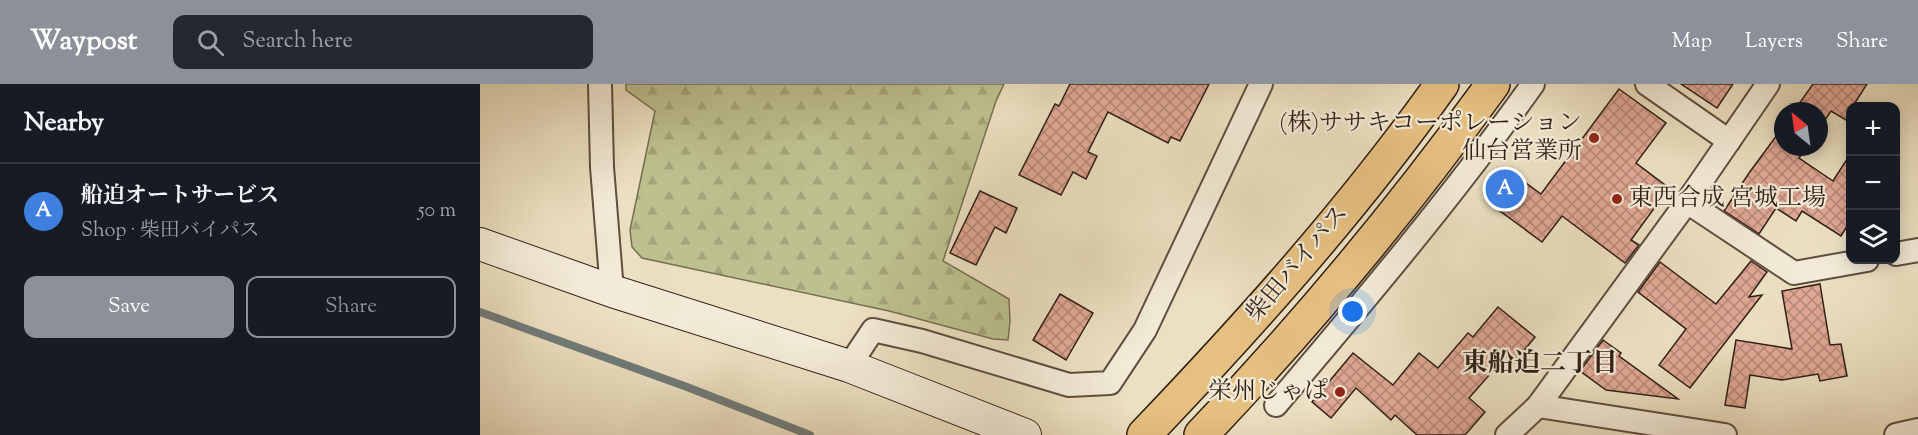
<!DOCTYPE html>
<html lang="en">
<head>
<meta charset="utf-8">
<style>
  :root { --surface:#171b24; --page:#242831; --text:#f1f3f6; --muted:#9ea1a6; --line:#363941; --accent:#8c9099 }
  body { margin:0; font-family:"Sorts Mill Goudy","Noto Serif JP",serif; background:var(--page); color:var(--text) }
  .controls { position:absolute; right:18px; top:18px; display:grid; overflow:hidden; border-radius:12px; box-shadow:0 3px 15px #0003 }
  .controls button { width:54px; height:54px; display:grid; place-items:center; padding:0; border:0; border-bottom:2px solid var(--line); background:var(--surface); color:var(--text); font:30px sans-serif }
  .compass { position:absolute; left:1294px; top:18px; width:54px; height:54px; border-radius:50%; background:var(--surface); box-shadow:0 3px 15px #0003; rotate:331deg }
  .you { position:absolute; left:873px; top:228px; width:21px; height:21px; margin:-15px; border:4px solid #fff; border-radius:50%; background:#1a73e8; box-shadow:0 0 0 9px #1a73e833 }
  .badge { display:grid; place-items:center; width:39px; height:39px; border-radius:50%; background:var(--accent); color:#fff; font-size:20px; font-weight:700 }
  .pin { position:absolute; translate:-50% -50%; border:3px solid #fff; box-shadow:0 2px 6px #0006 }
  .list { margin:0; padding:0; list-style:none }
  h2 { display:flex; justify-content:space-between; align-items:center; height:78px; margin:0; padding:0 24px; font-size:26px }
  h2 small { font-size:20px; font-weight:400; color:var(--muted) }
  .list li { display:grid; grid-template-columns:39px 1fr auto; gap:18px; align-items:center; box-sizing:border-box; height:96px; padding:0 24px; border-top:2px solid var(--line) }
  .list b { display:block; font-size:22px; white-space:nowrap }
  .list p { margin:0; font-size:20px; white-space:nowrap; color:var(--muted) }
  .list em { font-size:20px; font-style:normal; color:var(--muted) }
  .actions { display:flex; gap:12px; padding:18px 24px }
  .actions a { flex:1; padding:14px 0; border:2px solid var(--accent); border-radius:12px; text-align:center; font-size:21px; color:var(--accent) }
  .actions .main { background:var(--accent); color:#fff }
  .icon { flex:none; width:33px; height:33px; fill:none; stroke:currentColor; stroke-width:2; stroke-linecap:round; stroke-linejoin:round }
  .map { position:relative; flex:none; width:1438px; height:351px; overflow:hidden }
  header { display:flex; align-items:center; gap:36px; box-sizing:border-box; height:84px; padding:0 30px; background:var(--accent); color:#fff }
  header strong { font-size:28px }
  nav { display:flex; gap:33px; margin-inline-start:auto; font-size:21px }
  .search { width:420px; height:54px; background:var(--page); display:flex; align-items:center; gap:15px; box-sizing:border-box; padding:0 21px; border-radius:12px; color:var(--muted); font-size:22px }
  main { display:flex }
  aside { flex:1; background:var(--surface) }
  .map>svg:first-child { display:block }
</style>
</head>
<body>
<header>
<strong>Waypost</strong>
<div class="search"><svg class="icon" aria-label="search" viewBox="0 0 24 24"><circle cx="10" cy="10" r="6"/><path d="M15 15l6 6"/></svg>Search here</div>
<nav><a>Map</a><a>Layers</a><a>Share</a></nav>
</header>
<main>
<aside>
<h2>Nearby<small></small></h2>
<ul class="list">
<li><span class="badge" style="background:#3f7fe0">A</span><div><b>船迫オートサービス</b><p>Shop · 柴田バイパス</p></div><em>50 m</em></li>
</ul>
<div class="actions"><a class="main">Save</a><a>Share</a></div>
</aside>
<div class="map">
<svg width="1438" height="351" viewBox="0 0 1438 351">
  <defs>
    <pattern id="forest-firs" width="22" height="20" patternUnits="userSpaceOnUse" patternTransform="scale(1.5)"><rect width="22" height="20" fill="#bdc18f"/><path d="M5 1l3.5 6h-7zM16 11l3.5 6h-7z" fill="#a3a57a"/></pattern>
    <pattern id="building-cross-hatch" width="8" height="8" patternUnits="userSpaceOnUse" patternTransform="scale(1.5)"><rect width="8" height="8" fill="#dfa794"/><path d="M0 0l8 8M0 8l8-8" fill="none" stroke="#b58778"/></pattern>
  </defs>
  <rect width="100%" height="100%" fill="#ece0c2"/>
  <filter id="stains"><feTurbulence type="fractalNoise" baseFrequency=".00333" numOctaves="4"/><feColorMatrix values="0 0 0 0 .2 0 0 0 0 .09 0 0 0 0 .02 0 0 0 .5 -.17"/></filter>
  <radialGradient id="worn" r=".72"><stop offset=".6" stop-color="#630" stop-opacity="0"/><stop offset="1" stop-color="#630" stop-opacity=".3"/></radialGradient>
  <polygon fill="url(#forest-firs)" stroke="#767052" stroke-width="1.5" points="146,0 524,0 516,17 463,177 529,215 530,238 528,256 513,255 409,227 162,174 152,163 150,146 175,27 146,6"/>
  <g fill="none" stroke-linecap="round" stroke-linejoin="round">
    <polyline stroke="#717c7a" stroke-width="8" points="0,228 207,303 330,351"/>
  </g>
  <g fill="url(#building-cross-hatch)" stroke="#2f1f15" stroke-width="1.5">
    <polygon points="590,0 729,0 700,57 691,53 688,59 628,28 608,68 617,72 606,95 593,88 581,111 539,91 575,20 579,22"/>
    <polygon points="1201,0 1253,0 1237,24"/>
    <polygon points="1333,0 1387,0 1373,22 1371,22 1371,39 1351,27 1339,45 1339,27 1314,27"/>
    <polygon points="1139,5 1186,39 1156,79 1189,104 1151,156 1159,161 1145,179 1082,132 1062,158 1016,124 1039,94 1061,110"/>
    <polygon points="1303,43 1303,63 1327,63 1319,74 1353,97 1371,69 1371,136 1361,152 1322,127 1316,137 1296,124 1279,150 1244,127 1269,89"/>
    <polygon points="500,107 537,124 526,149 515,143 496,181 470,169"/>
    <polygon points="1271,177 1287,188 1269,213 1282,211 1210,304 1179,281 1206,245 1158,208 1180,178 1236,220"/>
    <polygon points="1340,200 1350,261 1361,260 1367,292 1340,297 1338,290 1302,296 1270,291 1265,324 1245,321 1256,256 1312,265 1302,207"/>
    <polygon points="580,210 613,229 586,276 553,256"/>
    <polygon points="1018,223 1055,253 1034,279 1026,272 989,314 1005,328 985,351 937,351 915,331 911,336 876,304 851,334 832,318 873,269 913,301 939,269 958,284 988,249 993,253"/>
    <polygon points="1123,256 1141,269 1139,272 1198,315 1126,306 1100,287"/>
  </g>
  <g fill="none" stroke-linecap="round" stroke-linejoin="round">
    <defs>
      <g id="street">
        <polyline points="120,0 122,83 132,207"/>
        <polyline points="1167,0 1249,57"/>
        <polyline points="1207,118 1288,0"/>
        <polyline points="1416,170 1438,166"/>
        <polyline points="369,282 393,246 442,257 589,301 630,299 665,246 781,0"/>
        <path d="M796 321C885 216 973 112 1053 0"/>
        <polyline points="1058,322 1207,118 1314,189 1387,176"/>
        <polyline points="1027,351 1058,322 1245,351"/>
        <polyline points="1416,351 1438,346"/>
      </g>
      <polyline id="secondary" points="0,160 132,207 369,282 545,351"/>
      <g id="highway">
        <path d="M664 351C770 240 873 125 962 0"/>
        <path d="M721 351C826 241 924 123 1013 0"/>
      </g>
    </defs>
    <use href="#street" stroke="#5e4f40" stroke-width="26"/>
    <use href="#secondary" stroke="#2f1f15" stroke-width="34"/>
    <use href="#highway" stroke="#2f1f15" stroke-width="36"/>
    <use href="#street" stroke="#f3ebd7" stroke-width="22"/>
    <use href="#secondary" stroke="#f3ebd7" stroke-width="32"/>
    <use href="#highway" stroke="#e6c081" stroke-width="33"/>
  </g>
  <g fill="#8f2418" stroke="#f3ebd7" stroke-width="2">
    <circle cx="1114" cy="54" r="6"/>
    <circle cx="1137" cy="115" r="6"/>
    <circle cx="860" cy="308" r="6"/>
  </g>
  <g text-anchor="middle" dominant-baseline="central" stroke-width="4.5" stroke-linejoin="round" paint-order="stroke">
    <g font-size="24" fill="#2f1f15" stroke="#f3ebd7" text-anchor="end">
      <text x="1102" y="40">(株)ササキコーポレーション<tspan x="1102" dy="28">仙台営業所</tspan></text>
      <text x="1149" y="115" text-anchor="start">東西合成 宮城工場</text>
      <text x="848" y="308">栄州じゃぱ</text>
    </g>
    <g font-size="24" fill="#2f1f15" stroke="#f3ebd7">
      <text transform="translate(818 180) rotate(-50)">柴田バイパス</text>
    </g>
    <g font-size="26" font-weight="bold" fill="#2f1f15" stroke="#f3ebd7">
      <text x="1060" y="280">東船迫二丁目</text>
    </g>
  </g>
  <rect width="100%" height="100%" filter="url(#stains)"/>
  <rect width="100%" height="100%" fill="url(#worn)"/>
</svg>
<div class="controls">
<button>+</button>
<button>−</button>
<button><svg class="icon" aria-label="layers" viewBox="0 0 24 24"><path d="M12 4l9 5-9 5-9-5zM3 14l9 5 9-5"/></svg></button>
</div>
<svg class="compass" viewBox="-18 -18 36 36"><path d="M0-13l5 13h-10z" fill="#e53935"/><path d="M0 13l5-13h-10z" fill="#9ea1a6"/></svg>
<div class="you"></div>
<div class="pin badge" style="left:1025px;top:105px;background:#3f7fe0">A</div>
</div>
</main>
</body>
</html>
